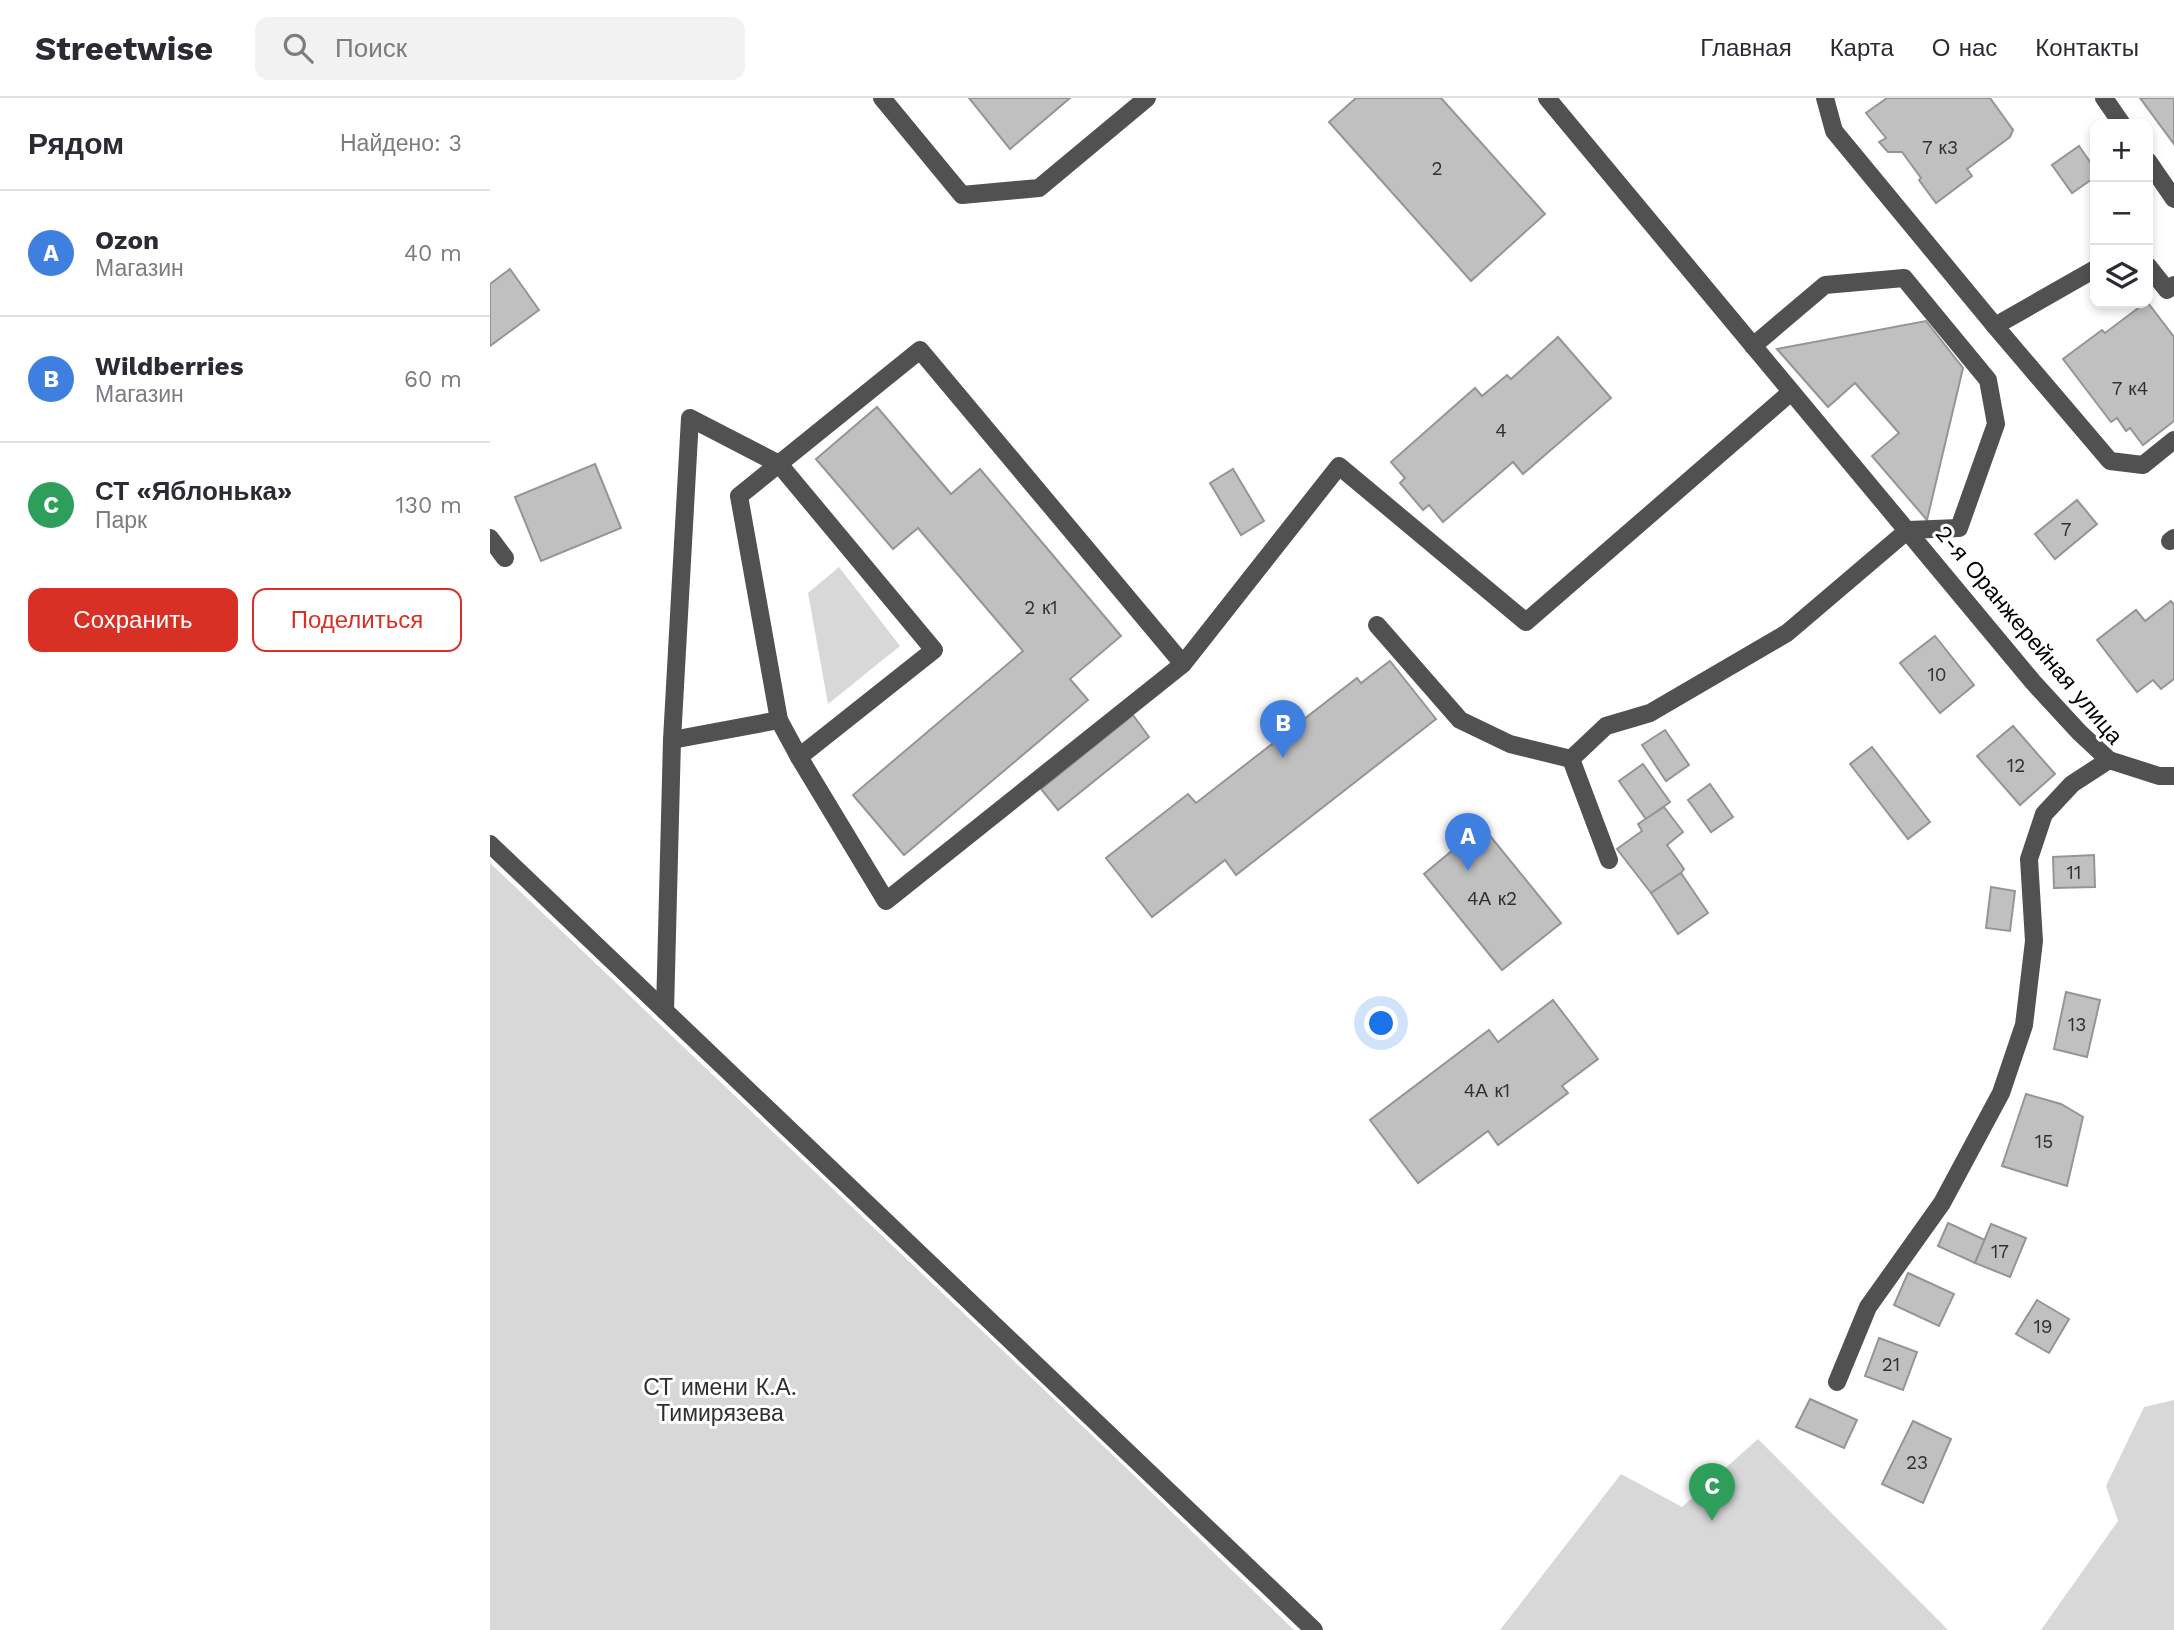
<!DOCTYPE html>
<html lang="ru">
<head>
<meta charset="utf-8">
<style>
  :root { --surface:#fff; --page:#f2f2f3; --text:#2b2b33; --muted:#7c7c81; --line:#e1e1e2; --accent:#d93025 }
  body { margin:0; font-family:"Work Sans",sans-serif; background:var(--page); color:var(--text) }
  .controls { position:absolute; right:21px; top:21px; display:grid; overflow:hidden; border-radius:14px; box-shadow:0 4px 10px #0003 }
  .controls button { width:63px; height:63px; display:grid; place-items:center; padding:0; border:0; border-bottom:2px solid var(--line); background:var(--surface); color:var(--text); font:35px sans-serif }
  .you { position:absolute; left:892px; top:926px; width:24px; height:24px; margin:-18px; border:5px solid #fff; border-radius:50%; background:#1a73e8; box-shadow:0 0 0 10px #1a73e833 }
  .badge { display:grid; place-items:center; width:46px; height:46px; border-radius:50%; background:var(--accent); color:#fff; font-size:23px; font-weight:700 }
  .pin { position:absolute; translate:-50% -58px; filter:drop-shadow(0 2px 4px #0008) }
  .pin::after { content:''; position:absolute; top:37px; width:24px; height:21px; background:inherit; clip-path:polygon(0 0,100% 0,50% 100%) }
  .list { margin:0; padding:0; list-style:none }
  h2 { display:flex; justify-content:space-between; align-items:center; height:91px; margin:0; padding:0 28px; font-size:30px }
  h2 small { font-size:23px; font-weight:400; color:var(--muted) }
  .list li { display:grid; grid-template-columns:46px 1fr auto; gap:21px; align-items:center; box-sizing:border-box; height:126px; padding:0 28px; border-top:2px solid var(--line) }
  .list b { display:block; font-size:26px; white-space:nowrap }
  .list p { margin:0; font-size:23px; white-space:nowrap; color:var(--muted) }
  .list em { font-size:23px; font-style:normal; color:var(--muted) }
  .actions { display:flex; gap:14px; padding:21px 28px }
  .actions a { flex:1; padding:16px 0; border:2px solid var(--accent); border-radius:14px; text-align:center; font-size:24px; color:var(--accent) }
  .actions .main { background:var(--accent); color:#fff }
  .icon { flex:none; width:38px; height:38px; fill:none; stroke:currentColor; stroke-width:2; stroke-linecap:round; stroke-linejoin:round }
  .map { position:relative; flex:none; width:1684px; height:1532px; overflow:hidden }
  header { display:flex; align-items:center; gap:42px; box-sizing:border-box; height:98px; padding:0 35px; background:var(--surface); border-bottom:2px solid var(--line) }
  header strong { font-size:33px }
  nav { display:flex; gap:38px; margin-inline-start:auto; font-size:24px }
  .search { width:490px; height:63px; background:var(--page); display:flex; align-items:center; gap:18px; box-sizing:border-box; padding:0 24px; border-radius:14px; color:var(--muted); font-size:26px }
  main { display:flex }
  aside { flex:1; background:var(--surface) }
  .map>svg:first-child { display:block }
</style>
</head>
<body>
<header>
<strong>Streetwise</strong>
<div class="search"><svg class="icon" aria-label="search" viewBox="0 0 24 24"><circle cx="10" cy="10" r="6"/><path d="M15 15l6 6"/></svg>Поиск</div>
<nav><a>Главная</a><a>Карта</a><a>О нас</a><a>Контакты</a></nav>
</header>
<main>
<aside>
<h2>Рядом<small>Найдено: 3</small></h2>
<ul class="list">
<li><span class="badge" style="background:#3f7fe0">A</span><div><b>Ozon</b><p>Магазин</p></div><em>40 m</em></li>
<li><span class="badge" style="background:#3f7fe0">B</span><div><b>Wildberries</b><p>Магазин</p></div><em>60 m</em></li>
<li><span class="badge" style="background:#2e9e5b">C</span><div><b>СТ «Яблонька»</b><p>Парк</p></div><em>130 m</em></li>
</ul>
<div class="actions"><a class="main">Сохранить</a><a>Поделиться</a></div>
</aside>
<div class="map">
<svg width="1684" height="1532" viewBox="0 0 1684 1532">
  <rect width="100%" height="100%" fill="#fff"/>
  <g fill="#d8d8d8">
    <polygon points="349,469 410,548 338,606 318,495"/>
    <polygon points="0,765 630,1364 804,1532 0,1532"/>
    <polygon points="1684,1302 1684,1532 1551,1532 1628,1423 1616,1388 1654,1309"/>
    <polygon points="1268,1341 1458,1532 1010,1532 1131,1376 1192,1409"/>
  </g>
  <g fill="#c0c0c0" stroke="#959595" stroke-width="2">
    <polygon points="479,0 580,0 520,51"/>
    <polygon points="866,0 951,0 1055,116 981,183 839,24"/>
    <polygon points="1397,0 1500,0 1523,32 1520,39 1477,71 1482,78 1446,105 1429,82 1431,80 1412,54 1398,54 1389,44 1396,40 1376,15"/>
    <polygon points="1650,0 1684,0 1684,46"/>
    <polygon points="1589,48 1605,71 1605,79 1582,95 1562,67"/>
    <polygon points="20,171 49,212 0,248 0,186"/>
    <polygon points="1655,205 1658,205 1684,239 1684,323 1653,347 1640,330 1636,333 1627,320 1621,324 1573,261 1612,232 1615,235"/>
    <polygon points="1436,223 1473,270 1437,422 1382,358 1409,335 1365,285 1338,309 1287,251"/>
    <polygon points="1068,239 1121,300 1033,376 1023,364 953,424 939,407 933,412 910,385 915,380 901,364 985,290 992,298 1017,277 1021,281"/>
    <polygon points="387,309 461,396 490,371 631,538 580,581 598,602 414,757 363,697 533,553 428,430 403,451 326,361"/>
    <polygon points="105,366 131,430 51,463 25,399"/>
    <polygon points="743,371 774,423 751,437 720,385"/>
    <polygon points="1587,402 1607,426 1565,461 1545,436"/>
    <polygon points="1681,503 1684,507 1684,581 1671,591 1663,582 1647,594 1607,542 1646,512 1655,523"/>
    <polygon points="1445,538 1484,587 1450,615 1410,565"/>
    <polygon points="900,563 946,621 746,777 735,762 662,819 616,760 698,696 706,705 867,580 871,585"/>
    <polygon points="643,617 659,639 568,712 551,691"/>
    <polygon points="1523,628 1565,676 1530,707 1487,658"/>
    <polygon points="1175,632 1199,667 1176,683 1152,647"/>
    <polygon points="1382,649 1440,724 1418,741 1360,666"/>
    <polygon points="1153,666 1180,704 1156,721 1129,683"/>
    <polygon points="1220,686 1243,719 1221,734 1198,702"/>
    <polygon points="1174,709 1193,734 1177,747 1194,771 1191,775 1161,795 1127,751 1152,733 1148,726"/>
    <polygon points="992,728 1071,825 1012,872 934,776"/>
    <polygon points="1604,757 1605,789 1564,790 1563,759"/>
    <polygon points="1191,775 1218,815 1188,836 1161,795"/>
    <polygon points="1501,789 1525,793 1520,833 1496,830"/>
    <polygon points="1576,894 1610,902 1597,959 1564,951"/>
    <polygon points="1063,902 1108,961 1072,988 1078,995 1008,1047 998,1033 928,1085 880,1022 999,932 1008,944"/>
    <polygon points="1536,996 1571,1006 1593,1019 1577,1088 1512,1068"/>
    <polygon points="1458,1125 1495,1142 1485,1165 1448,1148"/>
    <polygon points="1501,1126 1536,1140 1520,1179 1485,1165"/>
    <polygon points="1418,1175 1464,1196 1449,1228 1404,1207"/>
    <polygon points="1547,1202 1579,1221 1559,1255 1526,1236"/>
    <polygon points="1389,1240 1427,1254 1413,1292 1375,1278"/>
    <polygon points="1320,1301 1367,1322 1354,1350 1306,1329"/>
    <polygon points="1423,1323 1461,1341 1433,1405 1392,1386"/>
  </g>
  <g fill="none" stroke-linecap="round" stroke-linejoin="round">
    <g stroke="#515151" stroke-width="18">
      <polyline points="392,0 472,97 549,90 657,0"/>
      <polyline points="1057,0 1543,584 1589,634 1619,662 1669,678 1684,678"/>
      <polyline points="1335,0 1344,33 1505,228 1620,363 1653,367 1684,342"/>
      <polyline points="1614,0 1632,26"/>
      <polyline points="1658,63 1684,101"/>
      <polyline points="1658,168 1677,192 1684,187"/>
      <polyline points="1505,228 1605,171"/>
      <polyline points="0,440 15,460"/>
      <polyline points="1680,443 1684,440"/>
      <polyline points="887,527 970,622 1020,646 1081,661 1116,628 1160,615 1297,535 1418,432 1469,430 1506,326 1498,282 1414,180 1335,187 1263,248"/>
      <polyline points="693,566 396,803 309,659 289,622 249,398 430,252 693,566 849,368 1036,524 1301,294"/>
      <polyline points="182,642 289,622"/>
      <polyline points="1081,661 1119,762"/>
      <polyline points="0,746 824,1532"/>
      <polyline points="175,913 182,642 200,320 289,366 444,552 309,659"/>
      <polyline points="1347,1284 1378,1209 1452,1105 1511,995 1534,927 1544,843 1539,761 1554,716 1582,686 1619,662"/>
    </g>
  </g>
  <g text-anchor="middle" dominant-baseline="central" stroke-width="6" stroke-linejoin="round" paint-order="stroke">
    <g font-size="19" fill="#303030">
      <text x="1450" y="49">7 к3</text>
      <text x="947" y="70">2</text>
      <text x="1640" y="290">7 к4</text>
      <text x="1011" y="332">4</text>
      <text x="1576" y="431">7</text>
      <text x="551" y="509">2 к1</text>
      <text x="1447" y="576">10</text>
      <text x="1526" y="667">12</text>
      <text x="1584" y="774">11</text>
      <text x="1002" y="800">4А к2</text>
      <text x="1587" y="926">13</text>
      <text x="997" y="992">4А к1</text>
      <text x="1554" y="1043">15</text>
      <text x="1510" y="1153">17</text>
      <text x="1553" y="1228">19</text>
      <text x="1401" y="1266">21</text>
      <text x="1427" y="1364">23</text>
    </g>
    <g font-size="23" fill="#000" stroke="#fff">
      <text transform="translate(1539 537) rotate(50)">2-я Оранжерейная улица</text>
    </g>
    <g font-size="23" fill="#2f2f2f" stroke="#fff">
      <text x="230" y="1289">СТ имени К.А.<tspan x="230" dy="26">Тимирязева</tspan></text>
    </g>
  </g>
</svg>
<div class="controls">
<button>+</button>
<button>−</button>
<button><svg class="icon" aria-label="layers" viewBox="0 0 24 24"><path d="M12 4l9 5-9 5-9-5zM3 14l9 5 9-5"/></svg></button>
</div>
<div class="you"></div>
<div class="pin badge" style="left:978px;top:773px;background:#3f7fe0">A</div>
<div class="pin badge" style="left:793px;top:660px;background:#3f7fe0">B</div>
<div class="pin badge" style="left:1222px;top:1423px;background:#2e9e5b">C</div>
</div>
</main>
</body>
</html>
